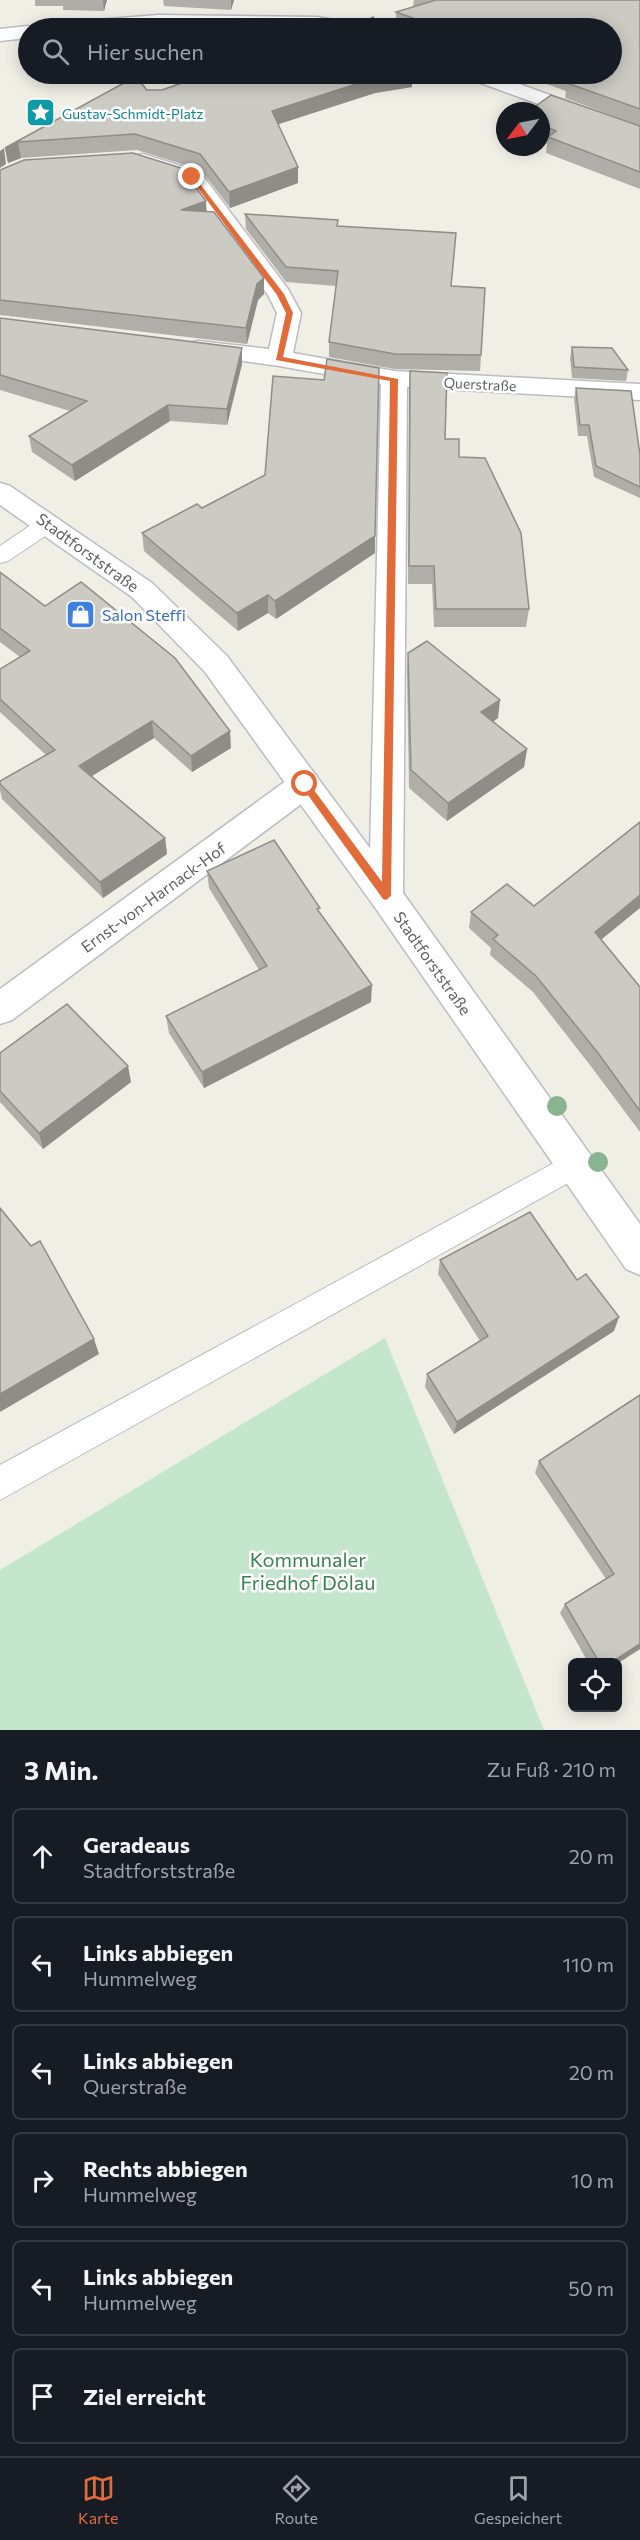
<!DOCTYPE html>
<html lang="de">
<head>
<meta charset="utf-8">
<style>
  :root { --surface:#171b24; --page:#20242c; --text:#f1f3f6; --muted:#9ea1a6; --line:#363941; --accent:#e26c39 }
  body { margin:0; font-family:Commissioner,sans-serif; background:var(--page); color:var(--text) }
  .controls { position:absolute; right:18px; bottom:18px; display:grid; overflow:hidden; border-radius:9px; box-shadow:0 3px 15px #0003 }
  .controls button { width:54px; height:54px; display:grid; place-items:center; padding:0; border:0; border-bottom:2px solid var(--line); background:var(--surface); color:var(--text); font:30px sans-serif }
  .compass { position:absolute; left:496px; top:102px; width:54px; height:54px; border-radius:50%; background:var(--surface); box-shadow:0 3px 15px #0003; rotate:238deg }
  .stop { position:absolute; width:18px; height:18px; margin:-14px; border:4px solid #e26c39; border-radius:50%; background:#fff }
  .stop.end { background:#e26c39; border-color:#fff; box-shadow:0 2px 6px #0008 }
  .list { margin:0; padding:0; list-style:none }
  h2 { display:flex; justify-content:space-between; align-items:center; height:78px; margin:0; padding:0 24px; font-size:26px }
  h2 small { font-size:20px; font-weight:400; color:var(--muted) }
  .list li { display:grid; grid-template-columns:39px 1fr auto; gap:18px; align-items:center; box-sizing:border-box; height:96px; margin:0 12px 12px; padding:0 12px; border:2px solid var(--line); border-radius:9px }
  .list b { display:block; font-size:22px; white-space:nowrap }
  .list p { margin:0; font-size:20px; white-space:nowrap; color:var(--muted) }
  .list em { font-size:20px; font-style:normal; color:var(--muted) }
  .icon { flex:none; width:33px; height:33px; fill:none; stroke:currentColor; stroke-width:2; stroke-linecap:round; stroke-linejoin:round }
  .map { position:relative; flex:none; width:640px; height:1730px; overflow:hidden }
  .search { position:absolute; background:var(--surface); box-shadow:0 3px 15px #0003; left:18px; right:18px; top:18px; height:66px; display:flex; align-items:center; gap:15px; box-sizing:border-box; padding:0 21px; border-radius:33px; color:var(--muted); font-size:22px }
  .sheet { height:726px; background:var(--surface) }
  nav { display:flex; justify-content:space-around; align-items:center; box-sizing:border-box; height:84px; border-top:2px solid var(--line); background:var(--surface); font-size:16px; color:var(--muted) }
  nav a { display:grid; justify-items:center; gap:3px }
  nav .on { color:var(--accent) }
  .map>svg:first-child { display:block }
</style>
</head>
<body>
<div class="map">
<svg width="640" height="1730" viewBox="0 0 640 1730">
  <rect width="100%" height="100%" fill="#efefe6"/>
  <polygon fill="#c4e6cc" points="385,1338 544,1730 0,1730 0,1570"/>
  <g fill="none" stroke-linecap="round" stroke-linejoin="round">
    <defs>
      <g id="service">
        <polygon points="49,516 57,518 60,523 57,528 8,561 0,563 0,546 41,518"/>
        <polygon points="576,1151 586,1155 591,1164 586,1173 0,1500 0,1465"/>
      </g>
      <g id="minor">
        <polygon points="158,15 317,17 357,24 360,28 61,28 64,24 71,22"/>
        <polygon points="28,26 36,28 28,28 28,38 0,41 0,29"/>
        <polygon points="464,74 492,74 640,128 640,141 467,78"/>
        <polygon points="143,154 200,172 288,289 301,313 293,353 394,371 640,384 640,400 407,387 403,896 398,906 386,910 374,906 369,896 381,384 279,366 189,353 186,348 189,343 198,341 269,349 277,313 268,295 184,182 135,166 132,161 135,156"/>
        <polygon points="305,772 316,775 321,784 316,793 12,1020 0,1024 0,989 294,775"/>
      </g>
      <polygon id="secondary" points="0,483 10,486 152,583 227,656 398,886 640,1224 640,1275 626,1269 374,906 205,672 132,597 0,505"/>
    </defs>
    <use href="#service" stroke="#bbbcc1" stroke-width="2"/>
    <use href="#minor" stroke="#bbbcc1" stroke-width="3"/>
    <use href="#secondary" stroke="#bcbdc3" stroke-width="3"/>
    <use href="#service" fill="#fff" fill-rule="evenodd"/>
    <use href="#minor" fill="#fff" fill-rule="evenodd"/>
    <use href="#secondary" fill="#fff" fill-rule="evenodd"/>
  </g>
  <g fill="#8ab391">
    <circle cx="557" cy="1106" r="10"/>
    <circle cx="598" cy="1162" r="10"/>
  </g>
  <g fill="#afaea8">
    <polygon points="35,0 107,0 104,11 63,10 63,6 35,6"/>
    <polygon points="163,0 234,0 231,10 164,6"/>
    <polygon points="414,0 640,0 640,126 565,98 566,91 519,74 612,74 612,28 398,28 396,27 396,12 415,6 413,6"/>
    <polygon points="207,74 412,74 412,87 375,93 278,124 298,167 298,183 230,208 201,170 137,150 21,158 8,163 5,148 147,90 162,90"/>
    <polygon points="541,111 640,126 640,189 546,153 547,144 541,142"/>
    <polygon points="0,170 206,211 264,278 264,294 258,300 247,344 0,315"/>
    <polygon points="245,214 338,220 338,226 451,286 481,355 480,371 394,369 329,357 329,342 336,286 286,282 246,229"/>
    <polygon points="0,318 242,348 242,364 227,425 170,421 75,481 32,452 29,436 70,411 0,390"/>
    <polygon points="572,347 628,370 626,381 572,378 570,358"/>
    <polygon points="410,371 445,439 459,457 529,609 526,627 434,627 432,584 408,584 409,389"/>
    <polygon points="576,388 640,455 640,498 594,477 587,436 578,436 574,399"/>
    <polygon points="202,508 375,553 276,619 268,613 238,631 144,551 142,533"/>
    <polygon points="0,572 231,748 192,772 154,738 92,776 165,838 167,854 103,898 2,799 0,790 0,781 46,755 0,712 0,669 20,657 0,642"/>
    <polygon points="408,653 498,718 493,722 527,749 524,767 447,821 409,788 407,672"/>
    <polygon points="207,871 320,914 371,1002 204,1088 169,1033 166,1016 259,970 209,888"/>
    <polygon points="534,906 601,940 640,987 640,1132 593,1069 533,992 490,955 491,948 469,928 471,912"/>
    <polygon points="0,1053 131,1082 43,1149 0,1102"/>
    <polygon points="440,1260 577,1280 614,1331 454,1434 425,1387 427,1374 480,1341 438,1274"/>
    <polygon points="640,1395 640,1649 618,1663 588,1662 560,1613 565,1604 606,1579 535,1473 539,1461"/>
  </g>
  <g fill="#8e8d88">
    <polygon points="103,0 107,0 104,11"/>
    <polygon points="231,0 234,0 231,10"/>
    <polygon points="401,74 412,74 412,87 375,93 273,126 272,111 375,78"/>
    <polygon points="18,142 21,158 8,163 5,148"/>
    <polygon points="4,148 6,164 0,168 0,151"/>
    <polygon points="298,167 298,183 230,208 229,192"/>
    <polygon points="206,201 207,216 181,210"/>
    <polygon points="264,278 264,294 258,300 247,344 246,328 257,284"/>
    <polygon points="242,348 242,364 227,425 227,409"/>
    <polygon points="168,405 170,421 75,481 72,465"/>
    <polygon points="375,536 375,553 276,619 275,601"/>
    <polygon points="268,595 268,613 238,631 237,613"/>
    <polygon points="500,700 498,718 479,731 481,712"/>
    <polygon points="152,721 154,738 82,782 79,766"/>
    <polygon points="230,731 231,748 192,772 191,756"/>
    <polygon points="527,749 524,767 447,821 448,803"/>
    <polygon points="165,838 167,854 103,898 100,882"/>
    <polygon points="640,895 640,908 591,948 595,932"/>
    <polygon points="372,985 371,1002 204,1088 202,1072"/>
    <polygon points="128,1066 131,1082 43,1149 39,1133"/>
    <polygon points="619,1317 614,1331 454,1434 457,1422"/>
    <polygon points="94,1339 99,1354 0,1412 0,1394"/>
    <polygon points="640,1644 640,1649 618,1663 612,1662"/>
  </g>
  <g fill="#cbcac3" stroke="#8e8d88" stroke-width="1.5">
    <polygon points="436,0 640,0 640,109 567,83 574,78 562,74 612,74 612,28 441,28 396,12"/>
    <polygon points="373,17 382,28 354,28"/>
    <polygon points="207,74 401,74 375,78 272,111 298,167 229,192 200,154 135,134 18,142 5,148 131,79 141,83 147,90 162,90"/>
    <polygon points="551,95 640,126 640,172 548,137 556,131 541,125 541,111 529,111"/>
    <polygon points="133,153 181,168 206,201 181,210 214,212 264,278 257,284 246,328 0,300 0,170 24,160"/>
    <polygon points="245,214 338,220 337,226 456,233 451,286 485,288 481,355 395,354 329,342 338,271 286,267"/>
    <polygon points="0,318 242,348 227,409 168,405 72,465 29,436 87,401 0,375"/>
    <polygon points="572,347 612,348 628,370 574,367"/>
    <polygon points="327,359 379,368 375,536 275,601 268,595 237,613 142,533 197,504 202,508 265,475 273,376 324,380"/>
    <polygon points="410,371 447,373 445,439 459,439 459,457 485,458 521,533 529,609 436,609 434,566 409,566"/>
    <polygon points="576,388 631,391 640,455 640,487 596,466 589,425 580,425"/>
    <polygon points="0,572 45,606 81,582 175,658 230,731 191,756 152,721 79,766 165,838 100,882 0,784 0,781 55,750 0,699 0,669 30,651 0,628"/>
    <polygon points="427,641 500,700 481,712 527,749 448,803 411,770 408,653"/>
    <polygon points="640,822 640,895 595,932 640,987 640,1111 598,1053 536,976 493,939 498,935 471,912 507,884 534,906"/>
    <polygon points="274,840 320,908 317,909 372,985 202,1072 166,1016 267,966 207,871"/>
    <polygon points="67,1004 128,1066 39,1133 0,1091 0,1053"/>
    <polygon points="0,1208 31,1246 40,1241 94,1339 0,1394"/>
    <polygon points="530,1212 577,1280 586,1274 619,1317 457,1422 427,1374 488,1336 440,1260"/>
    <polygon points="640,1395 640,1644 612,1662 599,1662 565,1604 614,1574 539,1461"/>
  </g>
  <polygon fill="#e26c39" points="189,176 194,176 284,294 293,313 283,357 398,379 391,896 386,900 383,899 300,784 308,782 382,882 390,381 276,360 286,313 277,295"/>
  <defs>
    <symbol id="sight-square" viewBox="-11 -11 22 22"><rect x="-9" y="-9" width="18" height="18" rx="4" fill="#0f9aa8" stroke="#fff"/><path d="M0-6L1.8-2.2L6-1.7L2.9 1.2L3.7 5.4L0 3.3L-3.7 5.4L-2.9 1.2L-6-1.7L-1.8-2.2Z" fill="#fff"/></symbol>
    <symbol id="shop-square" viewBox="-11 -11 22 22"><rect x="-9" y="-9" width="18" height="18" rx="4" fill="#3f7fe0" stroke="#fff"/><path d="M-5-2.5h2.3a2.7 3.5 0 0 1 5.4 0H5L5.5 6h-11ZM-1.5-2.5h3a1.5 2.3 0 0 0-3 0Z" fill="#fff"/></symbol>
  </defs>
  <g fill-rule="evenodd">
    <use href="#sight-square" x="24" y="96" width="33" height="33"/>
    <use href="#shop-square" x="64" y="598" width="33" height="33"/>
  </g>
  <g text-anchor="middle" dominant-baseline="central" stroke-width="5" stroke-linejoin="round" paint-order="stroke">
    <g font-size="14" fill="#0d838f" stroke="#fff" text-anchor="start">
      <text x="62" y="113">Gustav-Schmidt-Platz</text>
    </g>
    <g font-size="14" fill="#5e6066" stroke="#fff">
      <text transform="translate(480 384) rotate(3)">Querstraße</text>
    </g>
    <g font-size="16" fill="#5e6066" stroke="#fff">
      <text transform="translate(88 552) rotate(36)">Stadtforststraße</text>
      <text transform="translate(153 897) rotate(-36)">Ernst-von-Harnack-Hof</text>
      <text transform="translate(433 963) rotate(55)">Stadtforststraße</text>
    </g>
    <g font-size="16" fill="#366cbe" stroke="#fff" text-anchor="start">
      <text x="102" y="614">Salon Steffi</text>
    </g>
    <g font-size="20" fill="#38824c" stroke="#fff">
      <text x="308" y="1559">Kommunaler<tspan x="308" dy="23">Friedhof Dölau</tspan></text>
    </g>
  </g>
</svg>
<div class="controls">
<button><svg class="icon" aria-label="locate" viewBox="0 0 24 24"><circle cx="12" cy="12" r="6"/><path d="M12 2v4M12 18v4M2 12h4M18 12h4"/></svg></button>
</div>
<svg class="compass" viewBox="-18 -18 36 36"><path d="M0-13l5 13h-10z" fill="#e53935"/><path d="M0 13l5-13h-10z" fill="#9ea1a6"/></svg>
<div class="stop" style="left:305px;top:784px"></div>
<div class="stop end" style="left:192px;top:177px"></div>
<div class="search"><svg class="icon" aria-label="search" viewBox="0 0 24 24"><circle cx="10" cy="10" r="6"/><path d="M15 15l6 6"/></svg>Hier suchen</div>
</div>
<section class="sheet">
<h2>3 Min.<small>Zu Fuß · 210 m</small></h2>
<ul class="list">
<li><svg class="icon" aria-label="ahead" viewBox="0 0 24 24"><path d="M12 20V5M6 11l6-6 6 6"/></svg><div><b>Geradeaus</b><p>Stadtforststraße</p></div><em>20 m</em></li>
<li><svg class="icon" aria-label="left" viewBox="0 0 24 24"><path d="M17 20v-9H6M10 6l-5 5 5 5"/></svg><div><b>Links abbiegen</b><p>Hummelweg</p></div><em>110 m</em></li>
<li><svg class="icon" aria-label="left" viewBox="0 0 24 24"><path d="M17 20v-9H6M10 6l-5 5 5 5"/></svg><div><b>Links abbiegen</b><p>Querstraße</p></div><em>20 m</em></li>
<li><svg class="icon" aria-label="right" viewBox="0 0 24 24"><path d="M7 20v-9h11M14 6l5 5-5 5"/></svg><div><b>Rechts abbiegen</b><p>Hummelweg</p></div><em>10 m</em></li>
<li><svg class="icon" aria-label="left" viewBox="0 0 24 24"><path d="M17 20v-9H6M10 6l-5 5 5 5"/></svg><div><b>Links abbiegen</b><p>Hummelweg</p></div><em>50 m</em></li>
<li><svg class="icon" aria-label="arrive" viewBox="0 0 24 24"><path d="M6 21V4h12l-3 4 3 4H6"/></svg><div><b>Ziel erreicht</b></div></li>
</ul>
</section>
<nav>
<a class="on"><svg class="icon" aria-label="map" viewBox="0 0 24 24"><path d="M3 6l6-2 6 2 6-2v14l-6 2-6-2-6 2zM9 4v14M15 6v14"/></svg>Karte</a>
<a><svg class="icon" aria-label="directions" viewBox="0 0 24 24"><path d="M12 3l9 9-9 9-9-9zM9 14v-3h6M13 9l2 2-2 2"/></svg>Route</a>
<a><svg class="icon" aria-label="saved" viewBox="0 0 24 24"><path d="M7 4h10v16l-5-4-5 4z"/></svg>Gespeichert</a>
</nav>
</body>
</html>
